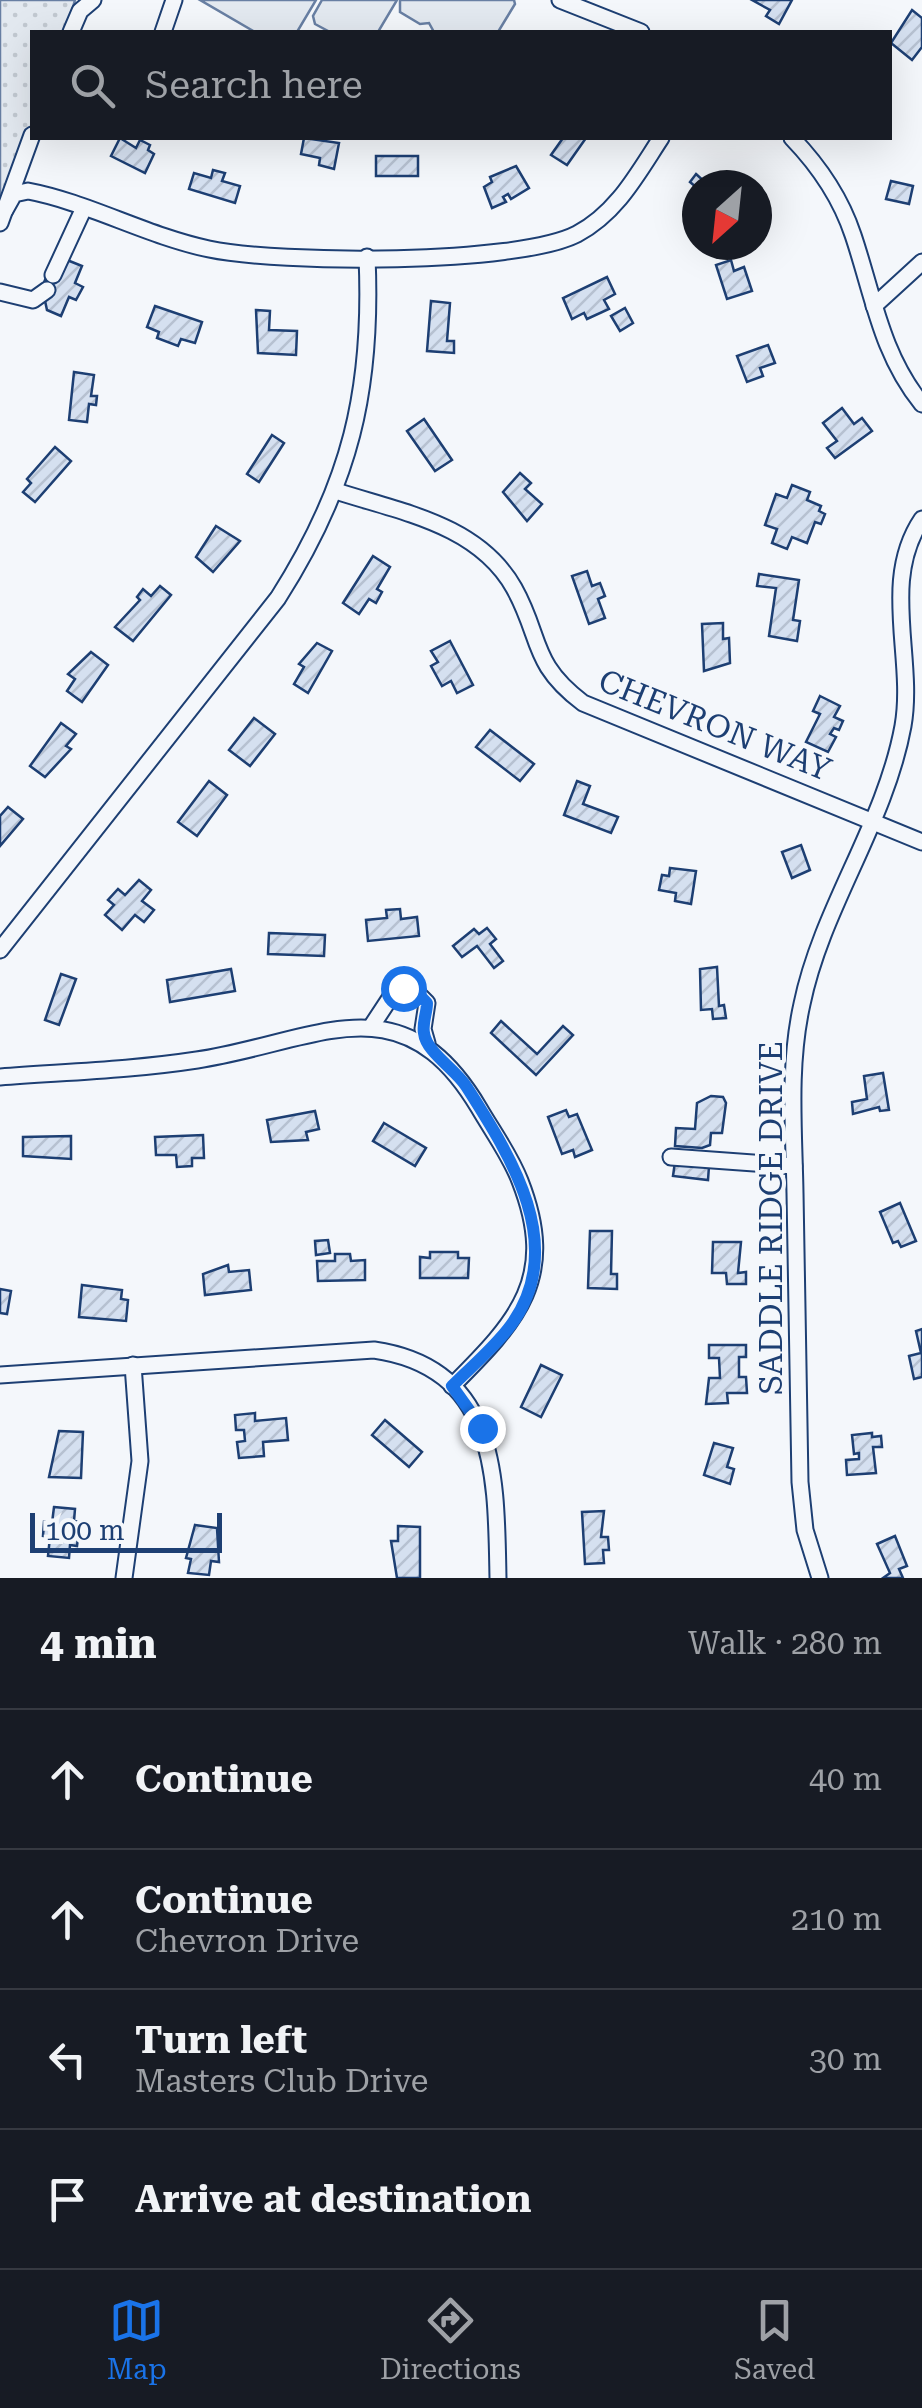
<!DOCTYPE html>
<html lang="en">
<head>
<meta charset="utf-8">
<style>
  :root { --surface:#171b24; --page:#20242c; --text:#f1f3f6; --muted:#9ea1a6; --line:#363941; --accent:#1a73e8 }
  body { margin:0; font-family:"Roboto Serif",serif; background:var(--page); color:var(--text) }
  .compass { position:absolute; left:682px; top:170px; width:90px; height:90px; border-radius:50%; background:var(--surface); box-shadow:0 10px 40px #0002; rotate:207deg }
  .scale { position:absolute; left:30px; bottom:25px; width:192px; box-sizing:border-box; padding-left:10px; border:5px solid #1d3f73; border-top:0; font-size:28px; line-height:35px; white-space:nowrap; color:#1d3f73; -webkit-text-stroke:8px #f4f7fb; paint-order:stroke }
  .stop { position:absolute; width:30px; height:30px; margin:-22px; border:8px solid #1a73e8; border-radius:50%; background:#fff }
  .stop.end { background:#1a73e8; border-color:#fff; box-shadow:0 2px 10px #0008 }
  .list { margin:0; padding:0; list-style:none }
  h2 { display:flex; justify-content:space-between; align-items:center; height:130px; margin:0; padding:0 40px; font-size:42px }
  h2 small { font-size:32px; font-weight:400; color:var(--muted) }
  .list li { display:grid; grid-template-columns:65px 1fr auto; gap:30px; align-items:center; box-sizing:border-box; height:140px; padding:0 40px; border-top:2px solid var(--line) }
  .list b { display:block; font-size:38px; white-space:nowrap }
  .list p { margin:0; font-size:32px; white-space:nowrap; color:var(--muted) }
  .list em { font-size:32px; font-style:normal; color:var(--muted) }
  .icon { flex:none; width:55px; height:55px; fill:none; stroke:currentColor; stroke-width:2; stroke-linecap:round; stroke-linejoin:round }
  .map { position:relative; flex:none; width:922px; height:1578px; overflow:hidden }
  .search { position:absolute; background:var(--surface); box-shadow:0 10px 40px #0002; left:30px; right:30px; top:30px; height:110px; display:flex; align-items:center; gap:25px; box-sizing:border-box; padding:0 35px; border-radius:0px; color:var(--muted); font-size:38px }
  .sheet { height:690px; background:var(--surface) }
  nav { display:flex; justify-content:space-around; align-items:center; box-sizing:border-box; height:140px; border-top:2px solid var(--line); background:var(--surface); font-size:28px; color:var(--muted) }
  nav a { display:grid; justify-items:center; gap:5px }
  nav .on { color:var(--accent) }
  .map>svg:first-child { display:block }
</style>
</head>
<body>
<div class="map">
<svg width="922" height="1578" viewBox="0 0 922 1578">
  <defs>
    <pattern id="grass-dots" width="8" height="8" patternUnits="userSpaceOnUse" patternTransform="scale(2.5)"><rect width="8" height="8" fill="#e3e9f0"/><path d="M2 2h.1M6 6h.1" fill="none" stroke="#c2c9d1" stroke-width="1.8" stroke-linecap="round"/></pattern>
    <pattern id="building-hatch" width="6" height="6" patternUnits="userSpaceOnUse" patternTransform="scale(2.5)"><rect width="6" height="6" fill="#d5e0f0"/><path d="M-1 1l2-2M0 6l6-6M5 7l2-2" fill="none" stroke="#b6c1d1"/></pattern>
  </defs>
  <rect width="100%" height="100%" fill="#f4f7fb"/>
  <polygon fill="url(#grass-dots)" stroke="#687fa3" stroke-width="2.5" points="0,0 75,0 66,32 32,32 32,131 0,220"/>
  <g fill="#e3e9f0" stroke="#687fa3" stroke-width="2.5">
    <polygon points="200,0 316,0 297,32 255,32"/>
    <polygon points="322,0 397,0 378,32 330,32 315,24 313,16"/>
    <polygon points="400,0 514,0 515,4 498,32 434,32 429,23 420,24 400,12"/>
  </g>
  <g fill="url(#building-hatch)" stroke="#1d3f73" stroke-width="2.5">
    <polygon points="752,0 792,0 779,24 766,16 770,10"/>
    <polygon points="912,10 922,18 922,47 912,60 891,43"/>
    <polygon points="120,138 136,148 140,140 150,145 148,150 154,154 145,173 111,156"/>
    <polygon points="304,138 339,143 334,169 319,165 320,158 301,154"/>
    <polygon points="563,138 586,138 567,165 551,155"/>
    <rect x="376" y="156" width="42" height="20"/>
    <polygon points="516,166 529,188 511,199 508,194 503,197 506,202 492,208 484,187 492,182 490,177"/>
    <polygon points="213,170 225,173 222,181 240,186 235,203 189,189 194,173 211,178"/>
    <polygon points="696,174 707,184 716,175 727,185 697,188 690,182"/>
    <polygon points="891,181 913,186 909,204 886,199"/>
    <polygon points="67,260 82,266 75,283 83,287 76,300 69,297 61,316 47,310 42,287 48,273"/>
    <polygon points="731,260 734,271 744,267 752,291 727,299 716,265"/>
    <polygon points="607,277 615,294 604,300 609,309 587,319 584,313 572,319 563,298"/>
    <polygon points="431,301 450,303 447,341 454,341 454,353 427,351"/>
    <polygon points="155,306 202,322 195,343 181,339 178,346 157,338 159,332 147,327"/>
    <polygon points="625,308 633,323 620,331 611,316"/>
    <polygon points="256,310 270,311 269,330 297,331 296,355 258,353"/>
    <polygon points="768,345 775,363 760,368 763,376 747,382 737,356"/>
    <polygon points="74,372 94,375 91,396 97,396 96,405 89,404 87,422 69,420"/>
    <polygon points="842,408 854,424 862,418 872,431 835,458 827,448 837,441 823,423"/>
    <polygon points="424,419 452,460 435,471 407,431"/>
    <polygon points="272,435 284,443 259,482 247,474"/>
    <polygon points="55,447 71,461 35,502 23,492 31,483 27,479"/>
    <polygon points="520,473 531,483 525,489 542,504 527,521 503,492"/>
    <polygon points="792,485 810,492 807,500 821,506 819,511 825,514 821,524 815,522 807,543 792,537 787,549 772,543 777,529 765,525 776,494 787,498"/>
    <polygon points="216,526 240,541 213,572 196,557"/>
    <polygon points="373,556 390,567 377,589 382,592 376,603 369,599 359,614 343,603"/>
    <polygon points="587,571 592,586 600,583 605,596 598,599 605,618 589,624 572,576"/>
    <polygon points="759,574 799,580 793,620 800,621 797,641 769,636 776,588 757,586"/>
    <polygon points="160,586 171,595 133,641 115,627 140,600 137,597 143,589 151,596"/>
    <polygon points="723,623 723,639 729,638 730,663 704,671 702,624"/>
    <polygon points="450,641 473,685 457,693 451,681 442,686 431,666 438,662 431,651"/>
    <polygon points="317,643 332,651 308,693 294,684 304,667 299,664"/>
    <polygon points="91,652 108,665 82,702 67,691 75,679 68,674"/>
    <polygon points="820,696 840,706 834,717 843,721 839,730 834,728 830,734 836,737 828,752 806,742 820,714 813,711"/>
    <polygon points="254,718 275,734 250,766 229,750"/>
    <polygon points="61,723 76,734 66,746 71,749 45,777 30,766"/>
    <polygon points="490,730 534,764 520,781 476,747"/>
    <polygon points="209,781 227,795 197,836 178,822"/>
    <polygon points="577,781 590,786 583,804 618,817 611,833 564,815"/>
    <polygon points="8,807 23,819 0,846 0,816"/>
    <polygon points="801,845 810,870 792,878 782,852"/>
    <polygon points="670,868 696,871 691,904 675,901 676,893 659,890 662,875 669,876"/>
    <polygon points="139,880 151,890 142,901 154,910 144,922 135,915 122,930 105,915 114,905 108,900 118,889 125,895"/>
    <polygon points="400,909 401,919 417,917 419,936 368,941 366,920 387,918 386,910"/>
    <polygon points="487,928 496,939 490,944 503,961 494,968 477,946 462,957 453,946 474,929 479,934"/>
    <polygon points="269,933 325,935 324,956 268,954"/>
    <polygon points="717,967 719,1006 724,1005 726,1018 713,1019 712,1009 701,1010 700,969"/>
    <polygon points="231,969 235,991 170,1002 167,980"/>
    <polygon points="61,974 76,979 59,1025 45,1020"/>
    <polygon points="501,1021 537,1054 563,1026 573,1035 536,1075 491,1033"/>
    <polygon points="883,1073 889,1110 880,1111 879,1107 853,1114 852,1102 867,1099 864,1076"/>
    <polygon points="711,1096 723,1097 726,1103 722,1133 711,1133 710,1145 702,1148 675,1146 676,1128 695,1129 697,1103"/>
    <polygon points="566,1110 569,1117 577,1114 592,1150 575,1157 573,1150 562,1154 548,1117"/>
    <polygon points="315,1111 319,1129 306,1132 308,1140 271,1142 267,1120"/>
    <polygon points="384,1123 426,1148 415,1166 373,1141"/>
    <polygon points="203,1135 204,1158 192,1158 192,1166 177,1167 176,1155 156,1155 155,1137"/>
    <polygon points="71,1136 71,1159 23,1156 23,1137"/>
    <polygon points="675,1162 709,1166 708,1180 673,1176"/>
    <polygon points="900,1203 916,1241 901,1247 898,1241 893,1243 880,1212"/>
    <polygon points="590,1231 612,1231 611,1274 617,1274 617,1289 588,1288"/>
    <polygon points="328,1240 330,1253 316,1255 315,1241"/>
    <polygon points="713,1242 741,1242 738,1273 746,1272 746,1284 727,1284 726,1273 712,1273"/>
    <polygon points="430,1252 458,1252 458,1258 469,1258 468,1278 420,1278 420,1257 430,1258"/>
    <polygon points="335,1254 350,1254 351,1261 365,1260 365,1280 318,1281 317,1261 335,1261"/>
    <polygon points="228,1265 229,1272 249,1270 251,1290 205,1295 203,1274"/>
    <polygon points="82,1285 122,1290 121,1299 128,1300 126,1321 79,1317"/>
    <polygon points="0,1289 11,1291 7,1314 0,1313"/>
    <polygon points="922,1329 922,1377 914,1379 909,1356 921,1353 916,1331"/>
    <polygon points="709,1345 746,1345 746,1357 739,1357 739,1377 746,1377 747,1393 727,1393 728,1403 706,1404 709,1378 720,1378 719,1358 709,1358"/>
    <polygon points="541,1365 562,1375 541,1417 521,1407"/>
    <polygon points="255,1413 255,1421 286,1418 288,1440 263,1442 264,1456 239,1458 237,1442 245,1441 244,1430 236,1430 235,1415"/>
    <polygon points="385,1420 422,1452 409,1467 372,1435"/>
    <polygon points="59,1431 83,1432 81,1478 49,1477"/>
    <polygon points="872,1433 872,1437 881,1436 882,1447 873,1447 876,1473 847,1475 846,1460 859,1459 859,1453 854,1454 852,1435"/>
    <polygon points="714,1443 733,1448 727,1467 734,1469 730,1484 704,1475"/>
    <polygon points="54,1507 75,1509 74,1521 80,1522 77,1546 70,1545 69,1558 48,1556 50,1537 43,1536 44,1522 52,1523"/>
    <polygon points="604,1511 601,1537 608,1537 609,1550 603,1550 604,1563 585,1564 582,1512"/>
    <polygon points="195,1525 217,1528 219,1562 211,1561 209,1575 188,1573 191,1559 186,1558"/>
    <polygon points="398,1526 420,1527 420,1578 397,1578 391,1541 398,1541"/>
    <polygon points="895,1536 907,1566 899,1569 903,1578 883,1578 890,1573 877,1544"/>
  </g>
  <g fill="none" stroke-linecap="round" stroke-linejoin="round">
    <defs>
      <g id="minor">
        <polyline points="560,0 641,32"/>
        <polyline points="71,32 80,11 93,0"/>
        <polyline points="163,32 174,0"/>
        <path d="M792 138C818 165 841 199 853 235 873 294 881 354 922 404"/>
        <path d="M5 210 14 194 28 191C87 202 147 236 209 249 279 264 517 265 577 234 617 213 638 173 661 138"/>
        <polyline points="0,223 32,135"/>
        <polyline points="53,275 83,210"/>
        <polyline points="0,292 33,300 47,290"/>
        <polyline points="874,306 922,262"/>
        <path d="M336 491C400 512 478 524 514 588 542 638 530 663 583 703L922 842"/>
        <path d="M0 950 278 598C350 485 373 390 367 257"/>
        <polyline points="371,1027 394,992 413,989 427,1003 423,1029 427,1043"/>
        <path d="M0 1077C65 1072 132 1070 197 1060 316 1042 401 977 479 1108 493 1132 510 1155 520 1181 558 1278 518 1320 452 1386"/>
        <polyline points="671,1157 794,1166"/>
        <path d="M0 1375 374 1350C499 1368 496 1479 498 1578"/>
        <polyline points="124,1578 140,1461 133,1365"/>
        <path d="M820 1578 805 1530 800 1482C798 1386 796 1290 795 1193 794 1131 788 1066 802 1004 822 907 885 824 903 726 915 658 880 581 922 519"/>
      </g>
    </defs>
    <use href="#minor" stroke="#1d3f73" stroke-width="19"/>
    <use href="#minor" stroke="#f4f7fb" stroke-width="15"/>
  </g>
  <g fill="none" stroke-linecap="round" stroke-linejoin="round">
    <path stroke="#1a73e8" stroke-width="12" d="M403 988H413L427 1003C427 1013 422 1023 424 1033 426 1052 455 1069 466 1086 510 1155 569 1246 511 1325 495 1347 472 1366 452 1386L482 1428"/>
  </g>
  <g text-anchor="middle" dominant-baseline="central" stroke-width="8" stroke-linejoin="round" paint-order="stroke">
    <g font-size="32" fill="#1d3f73" stroke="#f4f7fb">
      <text transform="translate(715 725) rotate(22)">CHEVRON WAY</text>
      <text transform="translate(771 1218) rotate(-90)">SADDLE RIDGE DRIVE</text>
    </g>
  </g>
</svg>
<svg class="compass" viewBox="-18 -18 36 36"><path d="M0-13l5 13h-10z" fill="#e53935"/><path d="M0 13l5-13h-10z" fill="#9ea1a6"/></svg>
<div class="scale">100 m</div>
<div class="stop" style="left:403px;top:988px"></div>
<div class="stop end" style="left:482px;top:1428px"></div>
<div class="search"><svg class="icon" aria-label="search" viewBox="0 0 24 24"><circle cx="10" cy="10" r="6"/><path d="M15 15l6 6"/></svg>Search here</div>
</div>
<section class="sheet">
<h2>4 min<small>Walk · 280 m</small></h2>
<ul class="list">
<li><svg class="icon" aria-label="ahead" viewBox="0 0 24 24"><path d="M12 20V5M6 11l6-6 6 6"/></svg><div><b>Continue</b></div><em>40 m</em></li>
<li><svg class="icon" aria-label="ahead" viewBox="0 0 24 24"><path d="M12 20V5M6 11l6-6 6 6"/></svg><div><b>Continue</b><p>Chevron Drive</p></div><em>210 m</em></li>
<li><svg class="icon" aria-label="left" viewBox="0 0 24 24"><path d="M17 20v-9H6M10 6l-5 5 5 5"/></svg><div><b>Turn left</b><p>Masters Club Drive</p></div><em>30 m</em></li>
<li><svg class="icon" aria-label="arrive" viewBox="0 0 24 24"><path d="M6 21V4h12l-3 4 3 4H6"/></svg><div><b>Arrive at destination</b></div></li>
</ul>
</section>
<nav>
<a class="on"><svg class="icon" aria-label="map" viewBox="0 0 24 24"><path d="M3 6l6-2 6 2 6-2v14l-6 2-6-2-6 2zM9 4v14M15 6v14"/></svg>Map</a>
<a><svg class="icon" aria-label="directions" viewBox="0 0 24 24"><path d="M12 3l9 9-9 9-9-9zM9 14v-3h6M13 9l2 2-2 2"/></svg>Directions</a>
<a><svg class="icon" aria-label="saved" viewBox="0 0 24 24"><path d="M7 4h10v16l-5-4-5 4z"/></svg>Saved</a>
</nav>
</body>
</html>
